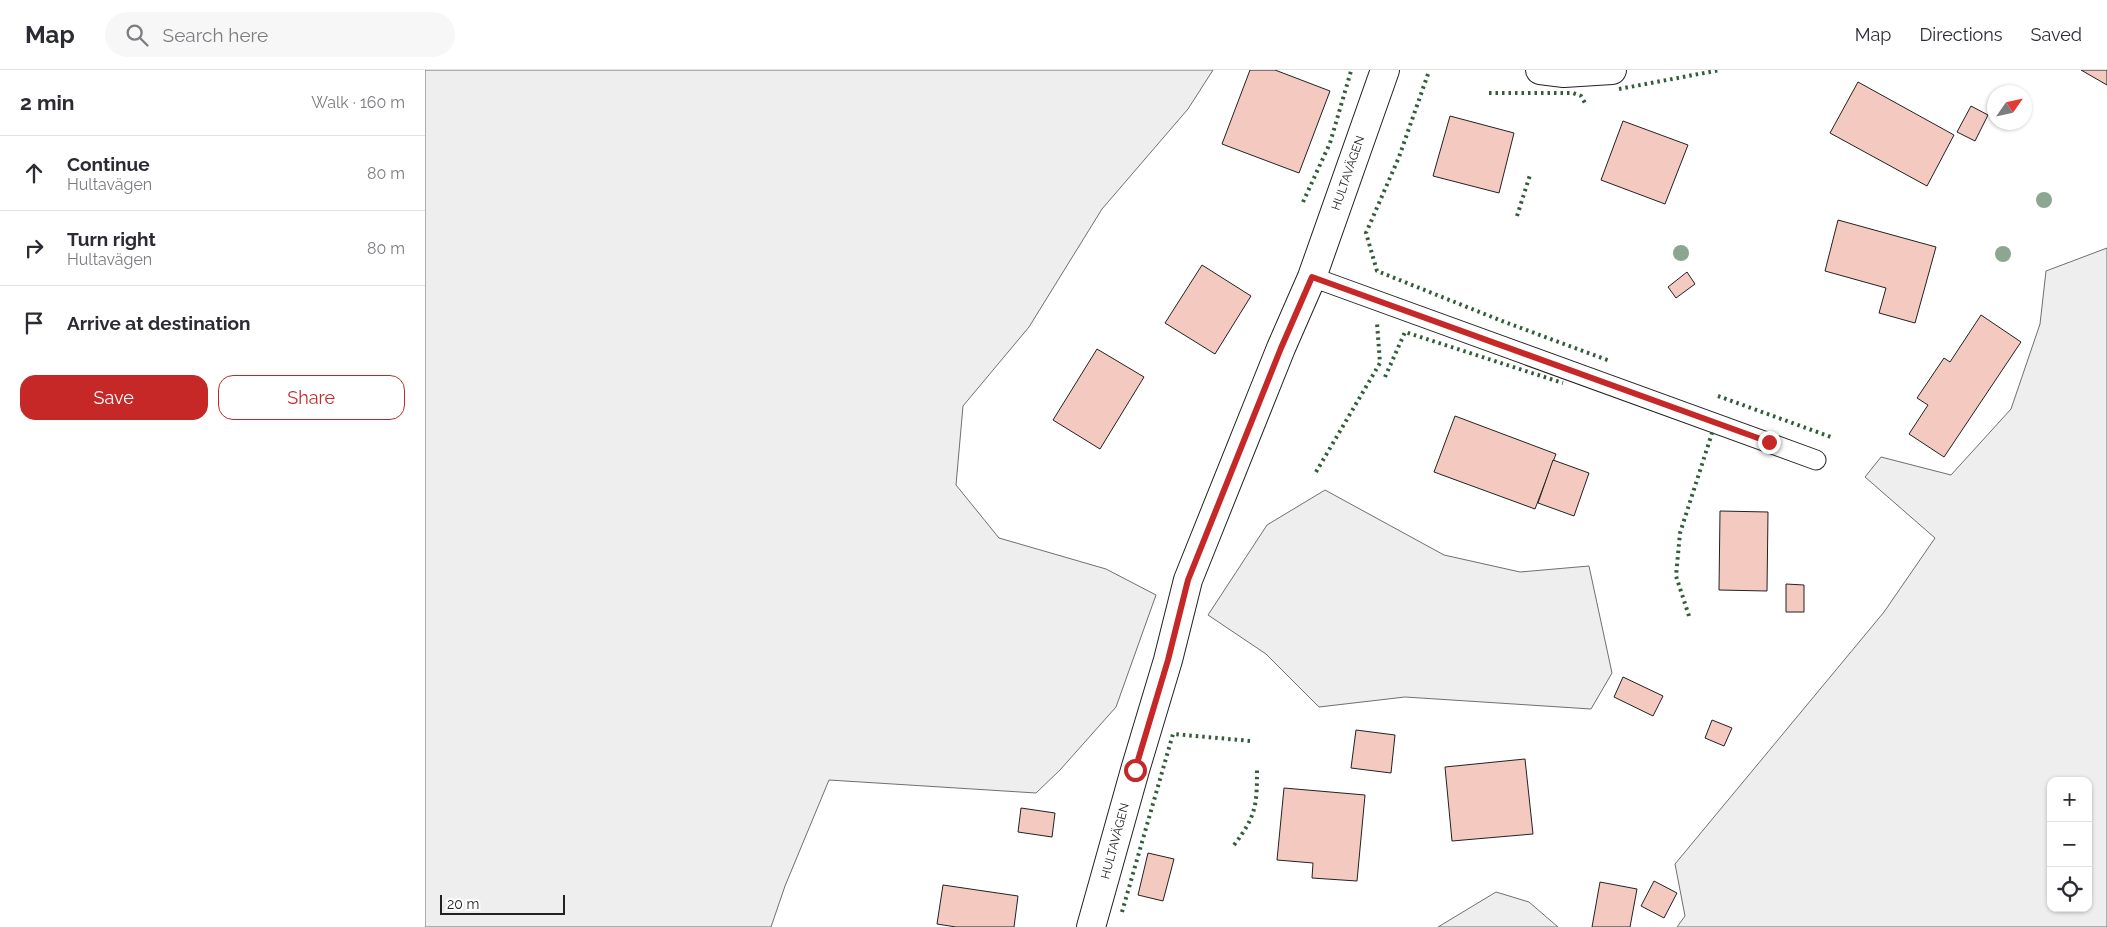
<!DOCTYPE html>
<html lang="en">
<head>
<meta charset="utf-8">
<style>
  :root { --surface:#fff; --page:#f7f7f7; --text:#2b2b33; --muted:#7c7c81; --line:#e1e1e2; --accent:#c62828 }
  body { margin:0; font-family:Raleway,sans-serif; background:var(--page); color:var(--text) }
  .controls { position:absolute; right:15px; bottom:15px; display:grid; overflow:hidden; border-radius:10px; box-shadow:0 1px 4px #0004 }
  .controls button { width:45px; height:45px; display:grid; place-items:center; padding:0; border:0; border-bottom:1px solid var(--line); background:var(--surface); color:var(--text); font:25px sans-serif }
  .compass { position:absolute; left:1562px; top:15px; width:45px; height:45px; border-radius:50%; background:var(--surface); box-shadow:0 1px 4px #0004; rotate:56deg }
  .scale { position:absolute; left:15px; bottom:12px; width:125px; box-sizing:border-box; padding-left:5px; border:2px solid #222; border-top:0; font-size:14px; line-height:18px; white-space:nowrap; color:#222; -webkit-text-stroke:4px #fff; paint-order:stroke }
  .stop { position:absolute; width:15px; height:15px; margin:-11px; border:4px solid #c62828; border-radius:50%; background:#fff }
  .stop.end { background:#c62828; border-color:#fff; box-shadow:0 1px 5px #0008 }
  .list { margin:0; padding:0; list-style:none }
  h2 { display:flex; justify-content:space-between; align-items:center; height:65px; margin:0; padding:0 20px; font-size:21px }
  h2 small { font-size:16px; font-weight:400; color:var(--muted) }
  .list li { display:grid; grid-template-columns:32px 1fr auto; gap:15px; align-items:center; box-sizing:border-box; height:75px; padding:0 20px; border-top:1px solid var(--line) }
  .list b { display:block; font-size:19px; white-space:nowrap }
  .list p { margin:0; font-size:16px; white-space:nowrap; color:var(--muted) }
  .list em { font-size:16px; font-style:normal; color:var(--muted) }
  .actions { display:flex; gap:10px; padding:15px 20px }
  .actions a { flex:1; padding:11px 0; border:1px solid var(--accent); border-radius:15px; text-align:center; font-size:18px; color:var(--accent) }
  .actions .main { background:var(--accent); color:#fff }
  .icon { flex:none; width:28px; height:28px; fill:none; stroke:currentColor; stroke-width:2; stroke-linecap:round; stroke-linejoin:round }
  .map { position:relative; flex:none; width:1682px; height:857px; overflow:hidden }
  header { display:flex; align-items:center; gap:30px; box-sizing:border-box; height:70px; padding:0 25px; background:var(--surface); border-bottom:1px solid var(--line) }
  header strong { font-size:24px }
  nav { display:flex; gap:28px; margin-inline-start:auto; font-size:18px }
  .search { width:350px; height:45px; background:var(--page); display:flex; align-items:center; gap:12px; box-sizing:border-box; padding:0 18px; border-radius:28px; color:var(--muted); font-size:19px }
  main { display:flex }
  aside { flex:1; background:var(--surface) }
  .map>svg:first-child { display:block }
</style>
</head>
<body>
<header>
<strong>Map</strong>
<div class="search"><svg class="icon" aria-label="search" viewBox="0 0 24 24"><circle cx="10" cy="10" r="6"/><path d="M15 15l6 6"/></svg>Search here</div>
<nav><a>Map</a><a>Directions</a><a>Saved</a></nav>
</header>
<main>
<aside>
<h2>2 min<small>Walk · 160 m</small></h2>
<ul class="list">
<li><svg class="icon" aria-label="ahead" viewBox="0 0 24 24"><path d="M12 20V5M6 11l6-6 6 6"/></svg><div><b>Continue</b><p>Hultavägen</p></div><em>80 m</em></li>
<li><svg class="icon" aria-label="right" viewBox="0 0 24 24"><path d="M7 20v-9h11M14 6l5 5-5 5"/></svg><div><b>Turn right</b><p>Hultavägen</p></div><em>80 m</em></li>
<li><svg class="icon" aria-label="arrive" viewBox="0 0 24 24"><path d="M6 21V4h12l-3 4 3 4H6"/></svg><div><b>Arrive at destination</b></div></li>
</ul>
<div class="actions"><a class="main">Save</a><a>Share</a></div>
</aside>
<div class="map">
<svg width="1682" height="857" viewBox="0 0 1682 857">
  <rect width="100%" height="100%" fill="#fff"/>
  <g fill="#eee" stroke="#6f6f6f" fill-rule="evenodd">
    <polygon points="0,0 788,0 763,39 677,139 604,257 538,336 531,415 574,468 681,499 731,525 691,637 635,700 611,723 404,710 360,816 346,857 0,857"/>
    <path d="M1682 178V857H1252L1260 846 1250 794 1459 542 1510 468 1440 407 1456 387 1526 405 1586 339 1615 254 1621 201ZM1626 711H1663V838H1626Z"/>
    <polygon points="900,420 1019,485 1095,502 1164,496 1187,603 1166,639 980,627 894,637 841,584 783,545 842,455"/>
    <polygon points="1071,822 1104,832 1133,857 1013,857"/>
  </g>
  <g fill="#f3c9c0" stroke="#222">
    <polygon points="825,0 850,0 905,21 874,103 797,74"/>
    <polygon points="1656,0 1682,0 1682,15"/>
    <polygon points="1433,12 1529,65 1502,116 1405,63"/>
    <polygon points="1546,36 1563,45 1550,71 1532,62"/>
    <polygon points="1025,46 1089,63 1074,123 1008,106"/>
    <polygon points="1198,51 1263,75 1240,134 1176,110"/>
    <polygon points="1413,150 1511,177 1490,253 1454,243 1461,218 1400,201"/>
    <polygon points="777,195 826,226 790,284 740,253"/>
    <polygon points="1262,202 1270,214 1251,228 1243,217"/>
    <polygon points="1556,245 1596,272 1519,387 1484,364 1503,335 1492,328 1519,288 1525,292"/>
    <polygon points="672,279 719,307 675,379 628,350"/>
    <polygon points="1030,346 1131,384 1110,439 1009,402"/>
    <polygon points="1128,390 1164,403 1149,446 1113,433"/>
    <polygon points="1295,441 1343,442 1342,521 1294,520"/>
    <polygon points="1361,514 1379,515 1379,542 1361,542"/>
    <polygon points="1198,607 1238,626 1228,646 1189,627"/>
    <polygon points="1287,650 1307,658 1299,676 1280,668"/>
    <polygon points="931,660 970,665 966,703 926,698"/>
    <polygon points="1100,689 1108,764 1027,771 1020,697"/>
    <polygon points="859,718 940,725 932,811 887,808 888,793 852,790"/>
    <polygon points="596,738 630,743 627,767 593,762"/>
    <polygon points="723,783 749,789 738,831 713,825"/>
    <polygon points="1229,811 1252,823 1239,848 1216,836"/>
    <polygon points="1175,812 1212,819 1205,857 1167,857"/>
    <polygon points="518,815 593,826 589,857 531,857 512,854"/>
  </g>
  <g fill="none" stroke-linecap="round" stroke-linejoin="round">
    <defs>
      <polyline id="lane" points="887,207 1391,390"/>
      <g id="street">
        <polyline points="1115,0 1139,3 1187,0"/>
        <polyline points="666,857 710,700 743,590 763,510 856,278 887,207 960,0"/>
      </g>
    </defs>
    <use href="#lane" stroke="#222" stroke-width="21"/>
    <use href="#street" stroke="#222" stroke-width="30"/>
    <use href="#lane" stroke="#fff" stroke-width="19"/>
    <use href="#street" stroke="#fff" stroke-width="28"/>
    <g stroke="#2f5e38" stroke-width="4" stroke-dasharray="2.5 4" stroke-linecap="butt">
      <polyline points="1003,4 974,87 941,163 952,201 1077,251 1185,291"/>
      <polyline points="1194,19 1295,0"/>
      <polyline points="1064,23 1148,23 1156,26 1160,33"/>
      <polyline points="878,132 905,73 926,1"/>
      <polyline points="1092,146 1105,105"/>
      <polyline points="960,307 980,262 1138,313"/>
      <polyline points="1293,326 1406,367"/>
      <polyline points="891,402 955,293 952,253"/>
      <polyline points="1264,546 1251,506 1255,463 1288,360"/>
      <path d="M809 775C832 745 832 734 832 697"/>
      <polyline points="697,842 748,664 826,671"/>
    </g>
  </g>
  <g fill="#8da692">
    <circle cx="1619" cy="130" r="8"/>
    <circle cx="1256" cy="183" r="8"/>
    <circle cx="1578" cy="184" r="8"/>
  </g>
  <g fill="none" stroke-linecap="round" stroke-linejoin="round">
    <polyline stroke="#c62828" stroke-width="6" points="710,700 743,590 763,510 856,278 887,207 1344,372"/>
  </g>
  <g text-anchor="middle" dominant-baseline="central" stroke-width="4" stroke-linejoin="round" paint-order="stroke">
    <g font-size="12" fill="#222" stroke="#fff">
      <text transform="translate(923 103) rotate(-71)">HULTAVÄGEN</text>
      <text transform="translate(690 771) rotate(-75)">HULTAVÄGEN</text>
    </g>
  </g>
</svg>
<div class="controls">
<button>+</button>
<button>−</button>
<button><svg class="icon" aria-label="locate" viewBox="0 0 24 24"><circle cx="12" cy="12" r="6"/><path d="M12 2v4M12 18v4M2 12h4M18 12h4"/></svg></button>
</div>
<svg class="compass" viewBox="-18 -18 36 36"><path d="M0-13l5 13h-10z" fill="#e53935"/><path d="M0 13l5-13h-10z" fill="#7c7c81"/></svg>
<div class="scale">20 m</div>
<div class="stop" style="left:710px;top:700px"></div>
<div class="stop end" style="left:1344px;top:372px"></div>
</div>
</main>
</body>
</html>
